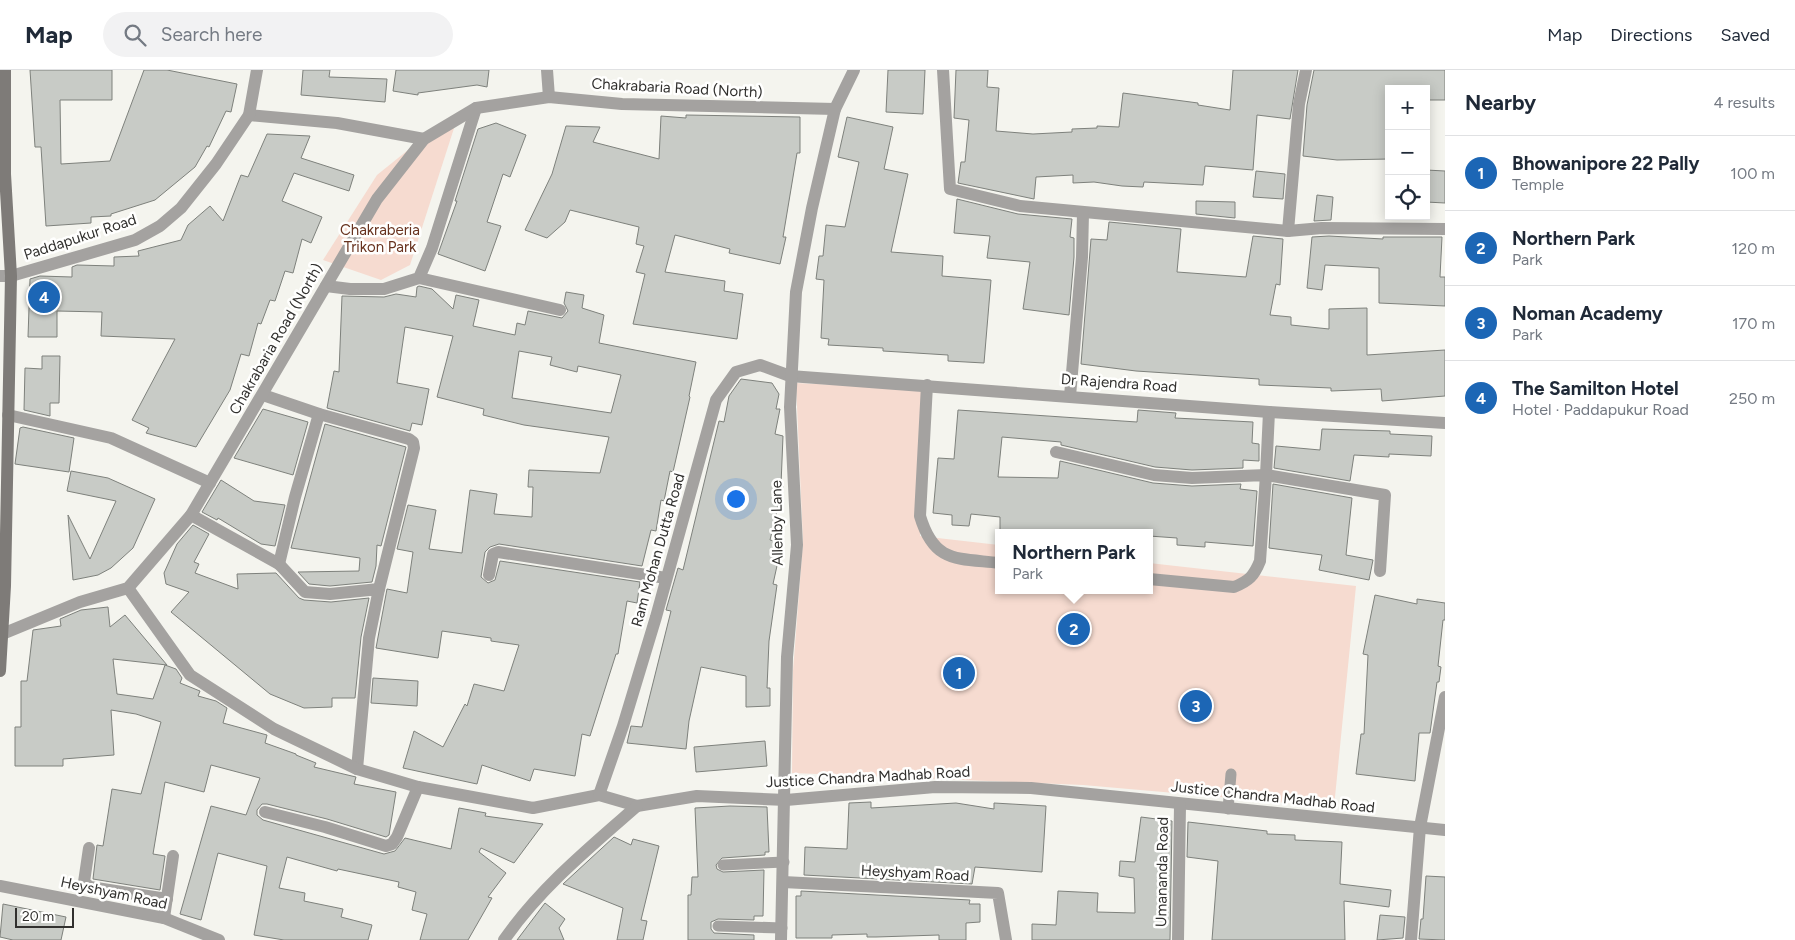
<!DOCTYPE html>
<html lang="en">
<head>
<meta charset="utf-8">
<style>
  :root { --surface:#fff; --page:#f2f2f3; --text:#1f2937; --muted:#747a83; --line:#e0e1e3; --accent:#1c66b5 }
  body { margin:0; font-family:Figtree,sans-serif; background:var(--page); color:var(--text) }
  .controls { position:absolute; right:15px; top:15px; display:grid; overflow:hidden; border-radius:0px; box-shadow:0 2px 12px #0003 }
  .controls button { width:45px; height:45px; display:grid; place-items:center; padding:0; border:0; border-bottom:1px solid var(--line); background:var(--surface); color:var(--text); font:25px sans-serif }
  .scale { position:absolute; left:15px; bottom:12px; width:59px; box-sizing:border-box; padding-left:5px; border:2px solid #31302e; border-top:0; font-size:14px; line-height:18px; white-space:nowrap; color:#31302e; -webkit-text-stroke:4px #fffffe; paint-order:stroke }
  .you { position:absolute; left:735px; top:428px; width:18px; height:18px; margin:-12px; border:4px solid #fff; border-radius:50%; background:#1a73e8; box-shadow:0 0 0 8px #1a73e833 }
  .badge { display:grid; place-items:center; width:32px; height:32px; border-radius:50%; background:var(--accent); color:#fff; font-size:16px; font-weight:700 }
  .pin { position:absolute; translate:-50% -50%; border:2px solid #fff; box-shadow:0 1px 5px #0006 }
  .popup { position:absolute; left:995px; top:459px; width:158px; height:65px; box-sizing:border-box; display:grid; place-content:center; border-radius:0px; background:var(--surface); filter:drop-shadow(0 1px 4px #0005); font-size:16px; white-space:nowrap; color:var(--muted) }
  .popup b { font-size:19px; color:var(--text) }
  .popup::after { content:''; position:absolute; left:50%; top:100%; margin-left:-10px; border:10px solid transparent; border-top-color:var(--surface) }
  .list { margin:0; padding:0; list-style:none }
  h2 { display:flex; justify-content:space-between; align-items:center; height:65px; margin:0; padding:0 20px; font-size:21px }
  h2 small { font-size:16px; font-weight:400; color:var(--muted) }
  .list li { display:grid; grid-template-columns:32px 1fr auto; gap:15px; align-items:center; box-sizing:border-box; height:75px; padding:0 20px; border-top:1px solid var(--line) }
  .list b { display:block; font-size:19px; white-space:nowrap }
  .list p { margin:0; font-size:16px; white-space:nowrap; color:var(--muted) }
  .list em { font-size:16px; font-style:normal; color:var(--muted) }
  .icon { flex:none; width:28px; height:28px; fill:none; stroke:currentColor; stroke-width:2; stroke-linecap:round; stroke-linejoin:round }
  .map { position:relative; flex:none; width:1445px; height:870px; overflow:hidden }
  header { display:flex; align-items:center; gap:30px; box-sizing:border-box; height:70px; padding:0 25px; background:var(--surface); border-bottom:1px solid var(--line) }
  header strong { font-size:24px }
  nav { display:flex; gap:28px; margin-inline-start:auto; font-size:18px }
  .search { width:350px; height:45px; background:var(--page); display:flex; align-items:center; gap:12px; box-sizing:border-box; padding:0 18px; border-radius:28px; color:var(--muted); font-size:19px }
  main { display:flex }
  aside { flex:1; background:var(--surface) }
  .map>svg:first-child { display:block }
</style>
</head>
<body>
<header>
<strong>Map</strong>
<div class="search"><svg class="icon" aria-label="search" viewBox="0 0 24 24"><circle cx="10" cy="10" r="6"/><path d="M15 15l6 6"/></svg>Search here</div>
<nav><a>Map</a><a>Directions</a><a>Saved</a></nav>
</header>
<main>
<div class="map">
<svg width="1445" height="870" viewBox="0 0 1445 870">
  <rect width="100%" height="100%" fill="#f4f4ee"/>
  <g fill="#f6dbd0">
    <polygon points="456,52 410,195 381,210 323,190 377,105 418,72"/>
    <polygon points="796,313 922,319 920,466 999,475 999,520 1149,520 1149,493 1356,516 1334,737 1083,715 792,703 793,601 803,472"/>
  </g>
  <g fill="#c8cbc6" stroke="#7e817c" fill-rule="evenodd">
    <polygon points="30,0 112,0 112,30 60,30 61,94 110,91 144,0 167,0 237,14 231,42 226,41 209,77 207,76 195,97 155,130 111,144 111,146 91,147 91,153 46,156 41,77 35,77"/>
    <polygon points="303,0 330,0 329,7 387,9 385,32 301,25"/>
    <polygon points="396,0 489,0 487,17 477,15 418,23 418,25 393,21"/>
    <polygon points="888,0 925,0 923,44 886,42"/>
    <polygon points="956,0 988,0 987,17 999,18 996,61 1033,64 1072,62 1072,59 1097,58 1097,56 1119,57 1123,23 1198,33 1198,35 1230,40 1233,0 1298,0 1290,49 1257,45 1253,100 1205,96 1203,115 1144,112 1143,117 1122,116 1094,112 1073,113 1073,105 1036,107 1034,129 958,113 961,92 965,92 969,50 954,48"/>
    <polygon points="1314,0 1445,0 1445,30 1426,30 1426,19 1389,19 1389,89 1337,90 1303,86 1307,35"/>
    <polygon points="686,45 800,47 800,83 797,83 783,167 786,167 780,194 729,183 730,179 675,165 665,202 725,211 724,221 743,224 737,269 633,254 645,204 636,202 644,176 636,174 639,157 570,140 565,152 547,168 525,160 552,104 566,56 600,57 593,72 659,89 661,46 686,48"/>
    <polygon points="847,47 893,57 884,99 908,104 891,182 943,186 942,206 991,210 984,293 948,291 948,285 883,281 883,278 828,275 829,269 821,268 824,210 816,209 819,186 823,186 826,155 845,157 859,92 838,87"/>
    <polygon points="496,53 526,65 510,107 503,104 487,152 501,156 485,201 438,184 457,131 455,131 478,59"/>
    <polygon points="267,64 310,66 301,88 354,105 349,121 294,103 282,131 322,147 311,173 302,169 293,203 285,201 275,231 270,230 261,254 258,253 249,286 241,284 230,320 196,377 146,363 149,358 132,350 175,269 101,266 102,242 57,241 57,267 28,267 30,209 40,206 72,207 72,197 77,195 114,196 114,187 139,186 138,181 181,170 188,155 210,136 223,151 241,105 248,107"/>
    <polygon points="1426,100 1445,101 1445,133 1426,132"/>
    <polygon points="1256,101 1285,104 1283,129 1253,127"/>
    <polygon points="1317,125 1333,127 1331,150 1314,151"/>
    <polygon points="957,129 1018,144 1072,149 1070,167 1074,168 1074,187 1069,245 1023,239 1030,192 987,188 990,166 954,163"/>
    <polygon points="1196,131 1235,132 1235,148 1196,144"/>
    <polygon points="1109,152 1181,159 1177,202 1246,207 1253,166 1283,169 1280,215 1276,214 1270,245 1291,247 1291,255 1329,259 1329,239 1367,238 1367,285 1445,280 1445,326 1382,331 1381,319 1331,321 1331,318 1259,315 1259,309 1136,301 1081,294 1091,169 1107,170"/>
    <polygon points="1329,166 1383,169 1383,167 1442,167 1440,207 1445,207 1445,236 1379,233 1379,198 1325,195 1322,220 1307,218 1312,167"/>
    <path d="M419 216 432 219 453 239 456 225 479 230 473 256 515 265 517 253 525 255 528 241 562 248 568 241 564 233 566 222 584 225 582 238 604 245 599 273 696 292 689 326 690 327 673 402 670 401 664 431 661 430 656 461 651 460 642 496 499 474 490 477 485 482 481 507 488 513 495 510 500 491 640 512 637 533 627 531 618 584H616L590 666 582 664 575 706 534 699 530 711 482 695 477 714 403 698 414 661 443 677 465 634 467 636 474 614 504 621 519 575 491 571V568L442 561 438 588 376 578 387 519 407 523 413 482 397 479 408 435 436 440 429 479 462 483 470 420 497 424 494 444 532 447 533 417H528L529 400 600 403 609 367 524 355 483 345 484 339 437 327 453 266 405 257 397 313 429 319 422 355 412 353 410 361 327 338 334 301 339 302 342 226 384 227 396 224 416 227 417 217ZM519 281 552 287 550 295 577 302 578 296 621 305 611 343 512 328Z"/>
    <polygon points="42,286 60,286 59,333 50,333 50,346 24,340 25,298 42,299"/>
    <polygon points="741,309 772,313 779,324 776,339 780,339 775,364 783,366 781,415 783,416 770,470 782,473 773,514 777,515 769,571 767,618 770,618 770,636 746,637 746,606 701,597 689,651 686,679 627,673 631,656 642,657 671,541 666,540 678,498 683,500 719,351 724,352 729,326"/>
    <polygon points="263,339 308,352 293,405 234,388"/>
    <polygon points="958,340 1137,352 1138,340 1176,343 1175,348 1253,352 1252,373 1259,374 1259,391 1243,390 1243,398 1192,400 1155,397 1061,375 1061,372 1002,367 998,407 1058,408 1060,391 1153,413 1192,416 1241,414 1240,419 1257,421 1253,476 1205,472 1205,477 1177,475 1177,468 1149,466 1149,463 1000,460 1000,447 971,444 969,456 952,455 952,445 933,443 938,388 954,389"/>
    <polygon points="325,354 406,377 381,476 377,475 376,496 372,512 330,516 309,514 298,502 359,501 360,488 291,478"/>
    <polygon points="23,357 74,368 69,402 15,394 20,358"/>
    <polygon points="1322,359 1390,361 1390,364 1432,366 1431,386 1389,384 1389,387 1354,385 1350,411 1274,398 1276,376 1320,380"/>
    <polygon points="71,401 108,408 155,429 133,478 111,498 98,505 73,510 68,445 90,489 116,431 67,421"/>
    <polygon points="221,410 254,431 285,435 275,476 261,474 218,448 217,450 202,442"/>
    <polygon points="1273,414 1352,428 1346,485 1373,490 1369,510 1319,500 1322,485 1269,478"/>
    <polygon points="193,455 209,464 194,492 199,494 195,503 238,519 237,504 276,503 299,528 304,530 331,532 369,528 361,567 355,628 332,628 332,637 304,638 270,624 171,542 189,522 166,514 164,503 177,474"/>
    <polygon points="1375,525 1417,534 1417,529 1445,533 1445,550 1443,550 1438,596 1441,597 1439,612 1437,612 1430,663 1419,663 1415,711 1356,704 1361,664 1364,664 1368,585 1363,584"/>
    <polygon points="108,537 110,557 125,545 167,595 113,589 117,624 153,629 165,595 176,599 182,608 180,613 200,621 198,626 216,631 227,638 223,653 267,665 265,673 296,684 296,685 316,693 314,697 356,707 354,714 396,722 389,765 386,767 327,749 267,734 262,734 257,740 257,745 263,750 384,784 395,781 405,768 451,779 459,738 486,743 485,746 543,754 514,793 481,778 479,782 506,803 488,827 492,828 468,870 420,870 427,844 412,840 416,822 398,817 399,812 338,799 337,801 287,787 279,818 305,823 304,831 343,839 341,847 372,855 368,870 284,870 254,865 267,796 218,783 201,850 180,844 211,736 246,745 260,708 211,695 204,722 165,712 153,784 165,786 160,820 93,809 97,775 103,776 112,719 141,724 161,652 136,644 111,640 114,685 63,689 63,696 15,696 15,657 21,657 21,611 27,611 33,560 61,556 60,549 81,540"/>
    <polygon points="373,608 418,611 417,636 371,633"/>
    <polygon points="765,671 767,696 696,702 694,677"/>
    <polygon points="871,732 871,738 956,733 994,739 994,733 1046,736 1042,802 975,797 972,814 804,805 805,777 847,779 849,733"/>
    <polygon points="730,736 767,737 769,782 765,782 765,785 722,788 716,795 717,799 723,802 764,800 763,846 754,846 754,850 718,849 711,852 711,859 714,863 754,865 754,870 688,870 688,825 691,825 692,807 698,807 695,738"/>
    <polygon points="1141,747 1172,751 1170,870 1032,870 1032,854 1056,855 1058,821 1098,823 1097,842 1135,843 1134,808 1119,806 1120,791 1135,792"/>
    <polygon points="1188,752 1267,761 1267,764 1295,765 1295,770 1342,772 1340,814 1391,820 1389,837 1344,831 1345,870 1212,870 1218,791 1187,787"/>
    <polygon points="614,767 631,775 633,769 659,776 641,850 647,851 643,870 617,870 623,838 563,814"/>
    <polygon points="1426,806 1445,807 1445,870 1419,869 1421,849 1423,849"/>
    <polygon points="801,821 970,830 969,834 980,834 980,852 966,853 966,870 939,870 939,865 876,867 867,867 867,864 832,865 832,868 796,868 796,826 801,826"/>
    <polygon points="545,833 565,849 559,858 564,870 517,870"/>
    <polygon points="3,834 66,847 61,870 13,870 0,867"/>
    <polygon points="1380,845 1405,847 1403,868 1377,870"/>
  </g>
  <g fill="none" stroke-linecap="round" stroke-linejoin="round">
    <g stroke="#a4a2a0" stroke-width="11">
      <polyline points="1228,739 1231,704"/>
      <polyline points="723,795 784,792"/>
      <polyline points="718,856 782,858"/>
    </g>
    <g stroke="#a4a2a0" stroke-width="12">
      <polyline points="547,0 549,27"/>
      <polyline points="943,0 950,119 1020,136 1288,161 1322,158 1445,159"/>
      <polyline points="249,45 337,53 424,69"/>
      <polyline points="1288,161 1299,34 1306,0"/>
      <polyline points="0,206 11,206 135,170 160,156 181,138 216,94 249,45 257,0"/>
      <polyline points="419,208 560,240"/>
      <polyline points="326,216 350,219 384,219 419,208 432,178 476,38"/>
      <path d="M927 315 920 446C934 493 956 488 999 493"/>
      <polyline points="263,325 319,344 409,369 413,372 414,378 379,519"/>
      <polyline points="1070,326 1082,187 1083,143"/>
      <polyline points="1269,342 1266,405 1385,425 1380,501"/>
      <polyline points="8,345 111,368 210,413"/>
      <path d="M1056 382 1154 405 1192 408 1266 405 1260 491C1254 506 1249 511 1234 517L1149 509"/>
      <polyline points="191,445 279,494 305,522 330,524 379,519 369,568 357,699"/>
      <polyline points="279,494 295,427 319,344"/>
      <polyline points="489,505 493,484 498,482 666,508"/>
      <polyline points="128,518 190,605 274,659 357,699 418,717 533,738 599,725 637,736 697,726 786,730 935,717 1031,718 1445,760"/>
      <polyline points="0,565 80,532 128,518 191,445 377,129 424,69 476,38 549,27 622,34 835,39"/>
      <polyline points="599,725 623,656 656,547 716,330 736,302 760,295 790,306 1269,342 1445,353"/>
      <polyline points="265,742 325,757 386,776 392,774 397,767 418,717"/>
      <polyline points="89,778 84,812 90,817 167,829"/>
      <polyline points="783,812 998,823 1006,870"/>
      <polyline points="0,816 164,848 219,870"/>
      <polyline points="164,848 173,786"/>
      <path d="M504 870C540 818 590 777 637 736"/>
      <polyline points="781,870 787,587 797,475 790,337 796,222 812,138 835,39 854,0"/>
      <polyline points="1178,870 1180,735"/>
      <polyline points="1411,870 1420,757 1445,627"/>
    </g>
    <polyline stroke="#7e7b78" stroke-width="12" points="0,601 5,516 11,206 5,104 5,0"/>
  </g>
  <g text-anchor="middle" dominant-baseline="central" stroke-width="5" stroke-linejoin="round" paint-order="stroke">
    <g font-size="15" fill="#31302e" stroke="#fffffe">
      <text transform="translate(677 18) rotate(3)">Chakrabaria Road (North)</text>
      <text transform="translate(80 167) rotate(-18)">Paddapukur Road</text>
      <text transform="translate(276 269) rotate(-60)">Chakrabaria Road (North)</text>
      <text transform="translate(1119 313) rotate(4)">Dr Rajendra Road</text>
      <text transform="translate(777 453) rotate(-91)">Allenby Lane</text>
      <text transform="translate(658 480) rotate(-74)">Ram Mohan Dutta Road</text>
      <text transform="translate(868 707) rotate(-3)">Justice Chandra Madhab Road</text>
      <text transform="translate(1273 727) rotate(6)">Justice Chandra Madhab Road</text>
      <text transform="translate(1162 802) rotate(-89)">Umananda Road</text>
      <text transform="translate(915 803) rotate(3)">Heyshyam Road</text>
      <text transform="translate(114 823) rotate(12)">Heyshyam Road</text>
    </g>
    <g font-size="15" fill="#68331f" stroke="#fffffe">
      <text x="380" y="160">Chakraberia<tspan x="380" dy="17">Trikon Park</tspan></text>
    </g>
  </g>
</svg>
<div class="controls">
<button>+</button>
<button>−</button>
<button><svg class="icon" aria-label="locate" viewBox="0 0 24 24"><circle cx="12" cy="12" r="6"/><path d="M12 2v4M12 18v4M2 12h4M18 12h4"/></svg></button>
</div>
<div class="scale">20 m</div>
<div class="you"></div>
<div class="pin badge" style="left:959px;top:603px">1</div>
<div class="pin badge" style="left:1074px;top:559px">2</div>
<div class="popup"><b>Northern Park</b>Park</div>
<div class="pin badge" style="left:1196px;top:636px">3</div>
<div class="pin badge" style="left:44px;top:227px">4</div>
</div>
<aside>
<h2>Nearby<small>4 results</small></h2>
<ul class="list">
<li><span class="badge">1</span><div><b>Bhowanipore 22 Pally</b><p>Temple</p></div><em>100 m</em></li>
<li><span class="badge">2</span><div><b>Northern Park</b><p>Park</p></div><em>120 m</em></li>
<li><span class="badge">3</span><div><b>Noman Academy</b><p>Park</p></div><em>170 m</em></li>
<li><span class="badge">4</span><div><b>The Samilton Hotel</b><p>Hotel · Paddapukur Road</p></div><em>250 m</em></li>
</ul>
</aside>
</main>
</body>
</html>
